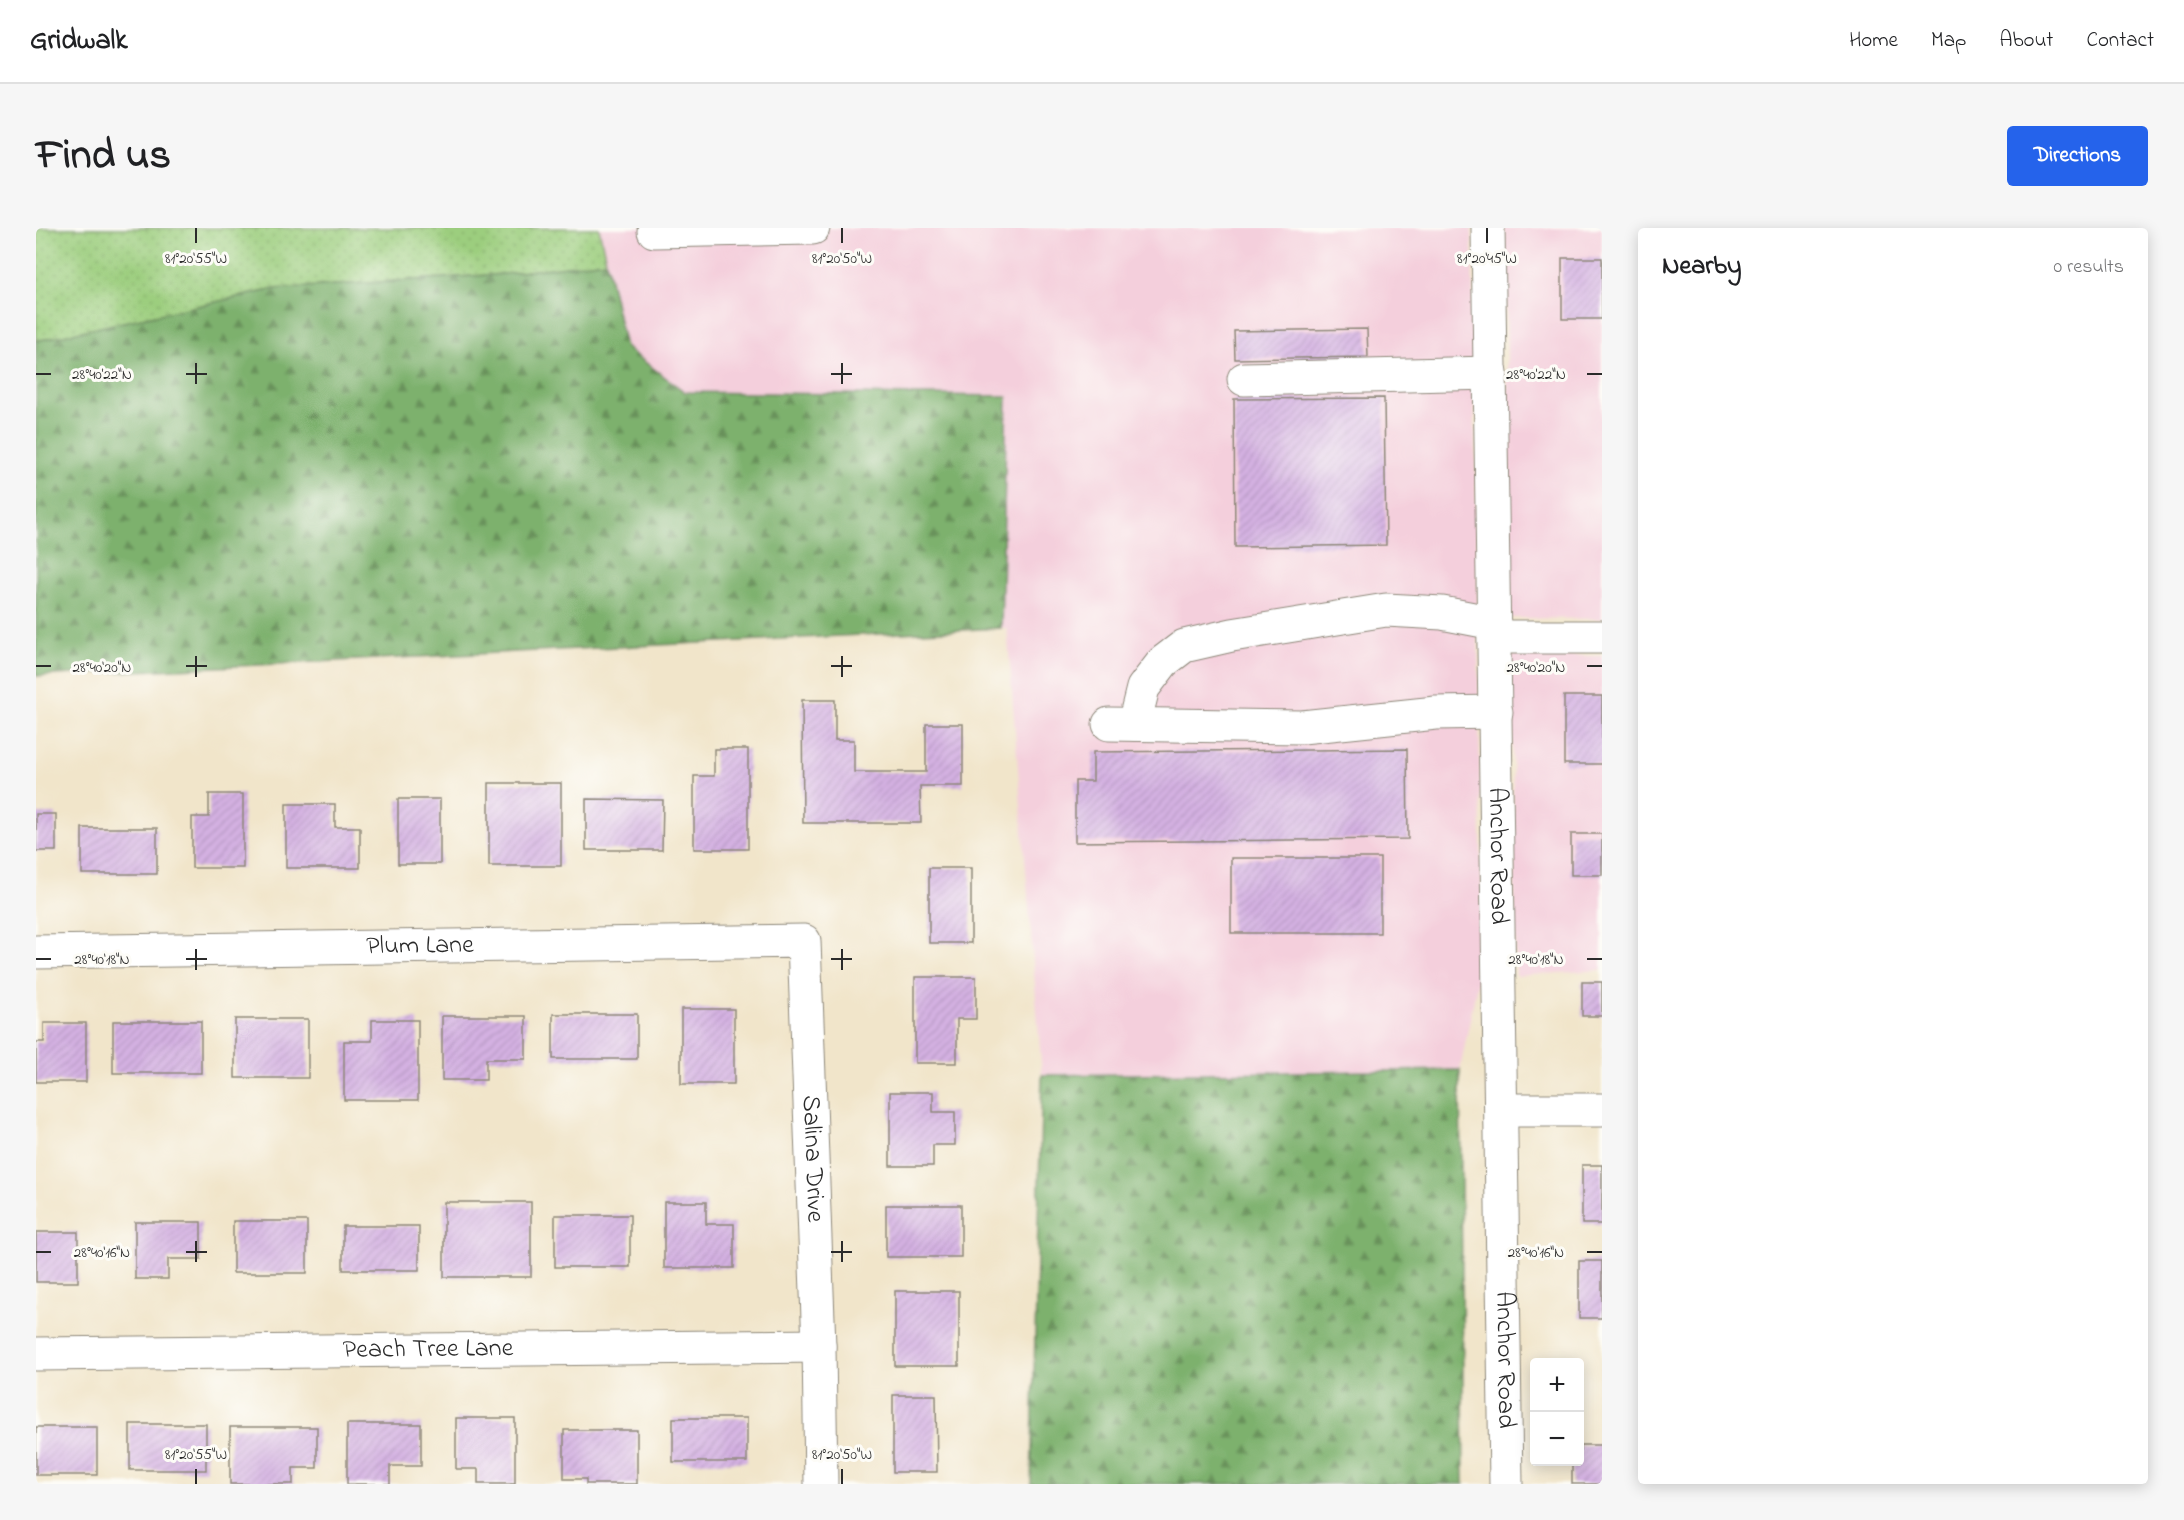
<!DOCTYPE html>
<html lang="en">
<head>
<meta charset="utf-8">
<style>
  :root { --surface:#fff; --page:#f6f6f6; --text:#202124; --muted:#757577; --line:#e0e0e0; --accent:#2563eb }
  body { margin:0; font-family:"Indie Flower",sans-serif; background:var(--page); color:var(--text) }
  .controls { position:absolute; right:18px; bottom:18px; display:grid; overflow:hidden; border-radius:6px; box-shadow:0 3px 15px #0003 }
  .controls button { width:54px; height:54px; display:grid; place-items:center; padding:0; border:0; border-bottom:2px solid var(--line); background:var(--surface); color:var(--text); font:30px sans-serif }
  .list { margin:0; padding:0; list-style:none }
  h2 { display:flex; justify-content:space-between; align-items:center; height:78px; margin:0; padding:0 24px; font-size:26px }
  h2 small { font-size:20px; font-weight:400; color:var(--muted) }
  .map { position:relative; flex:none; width:1566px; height:1256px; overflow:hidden; border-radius:6px }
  header { display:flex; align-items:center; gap:36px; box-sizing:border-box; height:84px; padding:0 30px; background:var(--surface); border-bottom:2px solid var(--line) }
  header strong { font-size:28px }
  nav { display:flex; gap:33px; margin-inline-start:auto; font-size:21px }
  .intro { display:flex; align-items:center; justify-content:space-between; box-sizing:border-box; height:144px; padding:0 36px }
  h1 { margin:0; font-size:42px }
  .button { padding:15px 27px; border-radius:6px; background:var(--accent); color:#fff; font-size:21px; font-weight:700 }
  main { display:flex; gap:36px; padding:0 36px }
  aside { flex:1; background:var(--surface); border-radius:6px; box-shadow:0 3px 15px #0003 }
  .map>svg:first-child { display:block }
</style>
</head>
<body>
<header>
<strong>Gridwalk</strong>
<nav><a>Home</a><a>Map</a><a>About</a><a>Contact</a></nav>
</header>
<div class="intro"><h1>Find us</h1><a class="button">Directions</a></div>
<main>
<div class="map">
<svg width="1566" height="1256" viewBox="0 0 1566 1256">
  <defs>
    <pattern id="grass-dots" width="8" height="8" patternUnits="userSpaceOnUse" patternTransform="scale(1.5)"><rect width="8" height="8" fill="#9cce7e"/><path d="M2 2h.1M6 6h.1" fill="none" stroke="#87b16d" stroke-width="1.8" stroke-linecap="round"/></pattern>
    <pattern id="forest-firs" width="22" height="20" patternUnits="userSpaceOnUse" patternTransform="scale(1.5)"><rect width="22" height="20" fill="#7db16d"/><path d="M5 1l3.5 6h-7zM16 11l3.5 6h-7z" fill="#67905a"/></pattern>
    <pattern id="building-hatch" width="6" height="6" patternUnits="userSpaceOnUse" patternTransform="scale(1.5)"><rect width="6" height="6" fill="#d4b1e2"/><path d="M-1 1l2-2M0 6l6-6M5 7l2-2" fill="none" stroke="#b698c2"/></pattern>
  </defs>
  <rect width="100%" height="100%" fill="#fdfcf7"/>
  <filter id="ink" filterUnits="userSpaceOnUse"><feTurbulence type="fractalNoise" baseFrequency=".0167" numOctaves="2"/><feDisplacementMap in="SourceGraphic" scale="12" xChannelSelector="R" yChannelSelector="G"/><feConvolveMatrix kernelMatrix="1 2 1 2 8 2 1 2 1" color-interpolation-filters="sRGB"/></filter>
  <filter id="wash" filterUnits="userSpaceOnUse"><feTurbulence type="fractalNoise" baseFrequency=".008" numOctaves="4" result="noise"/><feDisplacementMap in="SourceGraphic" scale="24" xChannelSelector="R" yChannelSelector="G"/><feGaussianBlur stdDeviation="1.35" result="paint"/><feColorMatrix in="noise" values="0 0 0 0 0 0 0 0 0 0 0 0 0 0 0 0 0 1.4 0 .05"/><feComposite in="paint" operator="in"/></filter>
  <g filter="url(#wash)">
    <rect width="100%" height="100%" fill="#f1e5ca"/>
    <g fill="#f4cfdc">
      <polygon points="563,0 1436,0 1447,750 1442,751 1424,842 1006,847 971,400 965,400 971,168 649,164 589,119"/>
      <polygon points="1469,0 1566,0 1566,391 1475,390"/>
      <polygon points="1475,427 1566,428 1566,742 1480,748"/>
    </g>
    <polygon fill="url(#grass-dots)" stroke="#647c54" stroke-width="1.5" points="0,0 563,0 570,33 469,46 239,61 0,113"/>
    <g fill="url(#forest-firs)" stroke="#546e4c" stroke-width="1.5">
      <polygon points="570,33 589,119 649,164 971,168 965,400 0,448 0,113 239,61 469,46"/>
      <polygon points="1424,842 1428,1256 995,1256 1006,847"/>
    </g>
    <g id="blocks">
      <g fill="url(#building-hatch)">
        <rect x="1526" y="30" width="40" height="61"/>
        <polygon points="1331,101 1332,129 1199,131 1198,103"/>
        <polygon points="1348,170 1350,317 1199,319 1198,171"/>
        <rect x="1528" y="468" width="38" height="68"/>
        <polygon points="766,472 799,472 799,512 818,512 818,544 890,544 890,496 927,496 927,558 884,558 885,595 767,595"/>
        <polygon points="678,521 712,521 712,621 658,621 658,548 678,548"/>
        <polygon points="1371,521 1372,611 1039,614 1039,553 1057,553 1057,524"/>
        <rect x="453" y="555" width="72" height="83"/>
        <polygon points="173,566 207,566 207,640 156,640 156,589 173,589"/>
        <rect x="362" y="571" width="42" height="65"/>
        <polygon points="550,571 627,572 626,622 550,622"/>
        <polygon points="250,576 299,576 299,599 324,599 324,640 250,640"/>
        <rect x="0" y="586" width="20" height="37"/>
        <rect x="46" y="600" width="75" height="46"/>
        <rect x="1535" y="606" width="31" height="41"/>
        <rect x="1195" y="630" width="149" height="75"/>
        <rect x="893" y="640" width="42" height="75"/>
        <polygon points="879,749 940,749 940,791 921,791 921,835 879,835"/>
        <rect x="1546" y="754" width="20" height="34"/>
        <rect x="645" y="781" width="53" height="75"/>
        <rect x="517" y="786" width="84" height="45"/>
        <polygon points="406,788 490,788 490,831 450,831 450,852 406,852"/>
        <rect x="199" y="791" width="73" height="59"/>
        <polygon points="336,792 382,792 382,872 308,872 308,813 336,813"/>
        <rect x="77" y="793" width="88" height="52"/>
        <polygon points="8,795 50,795 50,854 0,854 0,814 8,814"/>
        <polygon points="854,864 897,864 897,884 919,884 919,917 897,917 897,938 854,938"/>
        <rect x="1546" y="937" width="20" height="59"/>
        <rect x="408" y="974" width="87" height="75"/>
        <polygon points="628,974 670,974 670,996 698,996 698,1040 628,1040"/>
        <rect x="850" y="977" width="75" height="52"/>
        <rect x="519" y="987" width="75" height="52"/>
        <rect x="197" y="993" width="74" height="52"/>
        <polygon points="99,994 165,994 165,1031 132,1031 132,1051 99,1051"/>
        <rect x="307" y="998" width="76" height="44"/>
        <rect x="0" y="1004" width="42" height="50"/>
        <rect x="1543" y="1033" width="23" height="57"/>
        <rect x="859" y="1063" width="64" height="75"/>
        <polygon points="857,1167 900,1167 901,1244 857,1244"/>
        <polygon points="420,1190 479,1190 479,1256 442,1256 442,1241 420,1241"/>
        <rect x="637" y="1190" width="74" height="44"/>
        <rect x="94" y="1196" width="76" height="46"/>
        <polygon points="311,1196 385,1196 385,1238 354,1238 354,1256 311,1256"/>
        <rect x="0" y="1199" width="61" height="48"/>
        <polygon points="194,1199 281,1199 281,1240 257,1240 257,1256 194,1256"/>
        <polygon points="528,1202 601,1202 601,1256 550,1256 550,1251 528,1251"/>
        <polygon points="1544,1217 1566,1217 1566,1256 1536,1256 1536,1234 1544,1234"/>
      </g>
    </g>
  </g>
  <g filter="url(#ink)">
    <use href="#blocks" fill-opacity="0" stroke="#8e887a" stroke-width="1.5"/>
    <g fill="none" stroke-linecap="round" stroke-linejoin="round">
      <defs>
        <g id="minor">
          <path id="s1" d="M1452 0 1470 1256"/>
          <polyline points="618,3 777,0"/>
          <polyline points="1208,151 1455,145"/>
          <polyline points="1459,409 1566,409"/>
          <polyline points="1073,496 1266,499 1400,485 1460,484"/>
          <polyline points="1098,496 1107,460 1127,434 1148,418 1196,407 1350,382 1406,385 1458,395"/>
          <path id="s2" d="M0 724 768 713 783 1118 785 1256"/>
          <polyline points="1466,882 1566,882"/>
          <path id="s3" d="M0 1126 783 1118"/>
        </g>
      </defs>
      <use href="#minor" stroke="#8e887a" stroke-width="35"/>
      <use href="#minor" stroke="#fff" stroke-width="33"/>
    </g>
  </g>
  <path fill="none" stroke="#2b2b2b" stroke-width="2" d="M160 0V15M806 0V15M1451 0V15M160 135V156M806 135V156M0 146H15M150 146H171M795 146H816M1551 146H1566M160 428V449M806 428V449M0 438H15M150 438H171M795 438H816M1551 438H1566M160 721V742M806 721V742M0 731H15M150 731H171M795 731H816M1551 731H1566M160 1013V1034M806 1013V1034M0 1024H15M150 1024H171M795 1024H816M1551 1024H1566M160 1241V1256M806 1241V1256"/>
  <g text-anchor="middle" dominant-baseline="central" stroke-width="6" stroke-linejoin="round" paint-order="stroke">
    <g font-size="26" fill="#2b2b2b" stroke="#fdfcf7">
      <text stroke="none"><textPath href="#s1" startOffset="628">Anchor Road</textPath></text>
      <text stroke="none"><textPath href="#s2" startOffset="384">Plum Lane</textPath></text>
      <text stroke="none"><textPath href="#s2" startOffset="986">Salina Drive</textPath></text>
      <text stroke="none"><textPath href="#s3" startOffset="392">Peach Tree Lane</textPath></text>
      <text stroke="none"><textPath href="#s1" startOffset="1132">Anchor Road</textPath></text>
    </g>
  </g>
  <g font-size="15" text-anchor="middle" fill="#2b2b2b" stroke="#fdfcf7" stroke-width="6" stroke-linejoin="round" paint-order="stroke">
    <text x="160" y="35">81°20'55"W</text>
    <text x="806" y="35">81°20'50"W</text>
    <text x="1451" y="35">81°20'45"W</text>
    <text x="66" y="151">28°40'22"N</text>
    <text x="1500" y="151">28°40'22"N</text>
    <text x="66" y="444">28°40'20"N</text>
    <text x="1500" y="444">28°40'20"N</text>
    <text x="66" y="736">28°40'18"N</text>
    <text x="1500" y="736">28°40'18"N</text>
    <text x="66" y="1029">28°40'16"N</text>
    <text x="1500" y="1029">28°40'16"N</text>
    <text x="160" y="1231">81°20'55"W</text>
    <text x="806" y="1231">81°20'50"W</text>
  </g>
</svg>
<div class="controls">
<button>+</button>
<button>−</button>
</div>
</div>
<aside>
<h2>Nearby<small>0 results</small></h2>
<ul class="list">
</ul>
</aside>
</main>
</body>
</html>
